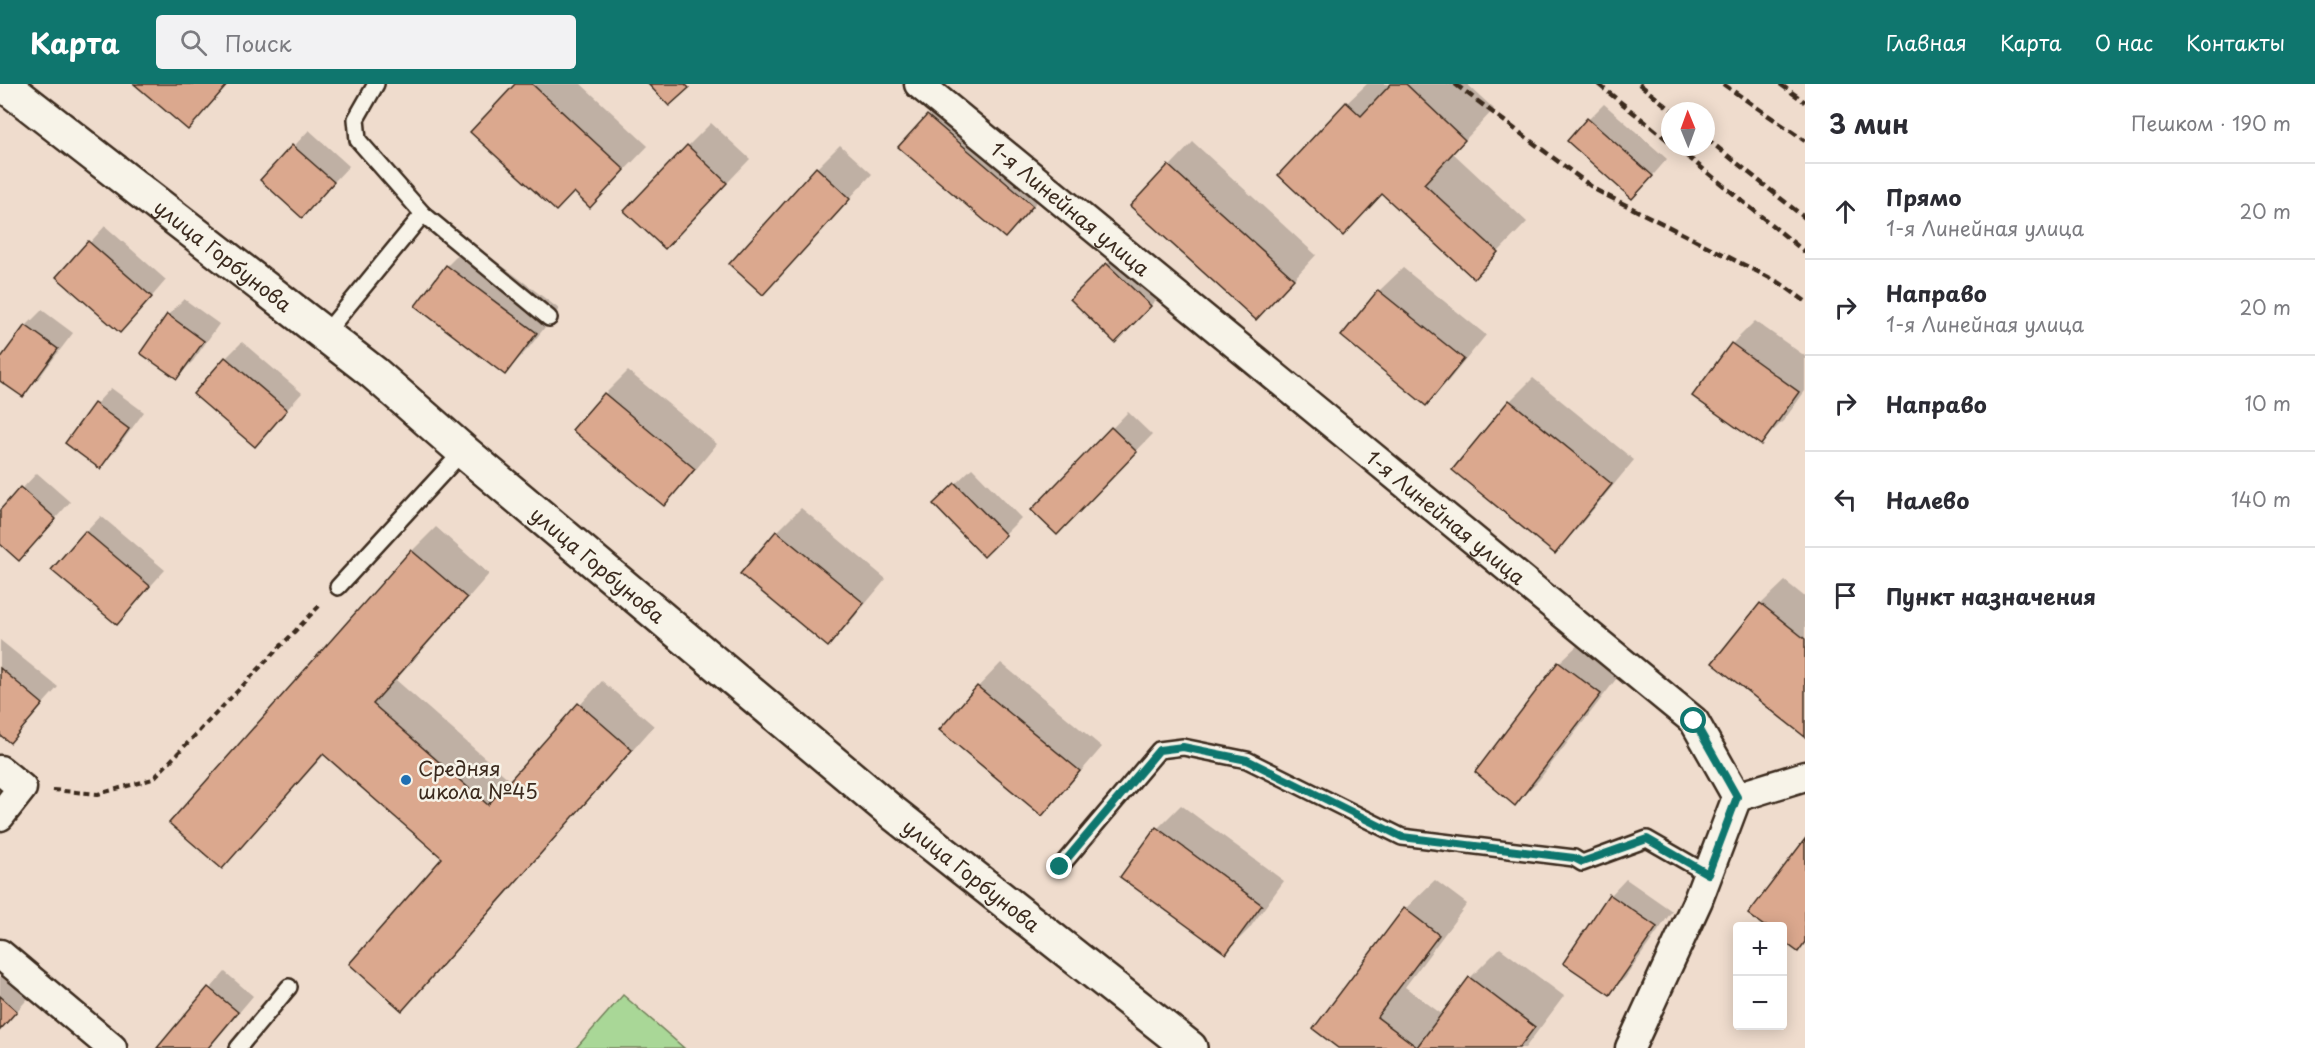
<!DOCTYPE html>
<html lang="ru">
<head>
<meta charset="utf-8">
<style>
  :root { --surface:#fff; --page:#f2f2f3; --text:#2b2b33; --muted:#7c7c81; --line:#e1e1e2; --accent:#0f766e }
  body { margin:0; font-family:"Playpen Sans",sans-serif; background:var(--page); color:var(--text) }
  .controls { position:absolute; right:18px; bottom:18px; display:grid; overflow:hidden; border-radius:6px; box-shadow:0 3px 15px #0003 }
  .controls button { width:54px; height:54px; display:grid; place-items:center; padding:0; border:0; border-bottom:2px solid var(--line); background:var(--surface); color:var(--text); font:30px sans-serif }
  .compass { position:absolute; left:1661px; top:18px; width:54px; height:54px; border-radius:50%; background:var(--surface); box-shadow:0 3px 15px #0003; rotate:359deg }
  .stop { position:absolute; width:18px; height:18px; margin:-14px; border:4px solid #0f766e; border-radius:50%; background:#fff }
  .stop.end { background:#0f766e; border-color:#fff; box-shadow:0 2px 6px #0008 }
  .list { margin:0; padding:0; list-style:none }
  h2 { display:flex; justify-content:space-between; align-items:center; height:78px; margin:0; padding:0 24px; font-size:26px }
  h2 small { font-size:20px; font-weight:400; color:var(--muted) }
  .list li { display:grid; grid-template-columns:39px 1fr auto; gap:18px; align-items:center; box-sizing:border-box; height:96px; padding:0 24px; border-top:2px solid var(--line) }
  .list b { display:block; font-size:22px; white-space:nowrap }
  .list p { margin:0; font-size:20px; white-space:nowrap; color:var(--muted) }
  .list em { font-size:20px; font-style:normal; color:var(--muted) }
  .icon { flex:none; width:33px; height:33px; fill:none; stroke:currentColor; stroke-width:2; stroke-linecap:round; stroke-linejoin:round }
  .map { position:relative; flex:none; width:1805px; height:964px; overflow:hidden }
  header { display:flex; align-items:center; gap:36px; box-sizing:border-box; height:84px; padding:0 30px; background:var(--accent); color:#fff }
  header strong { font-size:28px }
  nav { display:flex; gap:33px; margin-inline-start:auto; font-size:21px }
  .search { width:420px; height:54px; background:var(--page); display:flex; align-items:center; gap:15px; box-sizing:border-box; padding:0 21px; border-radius:6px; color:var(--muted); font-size:22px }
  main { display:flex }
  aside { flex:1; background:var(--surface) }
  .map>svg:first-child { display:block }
</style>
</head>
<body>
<header>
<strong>Карта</strong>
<div class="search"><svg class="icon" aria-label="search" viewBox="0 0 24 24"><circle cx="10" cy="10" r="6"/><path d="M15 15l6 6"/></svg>Поиск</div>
<nav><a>Главная</a><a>Карта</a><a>О нас</a><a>Контакты</a></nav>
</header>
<main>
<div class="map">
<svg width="1805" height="964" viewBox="0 0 1805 964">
  <rect width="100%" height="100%" fill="#efdccd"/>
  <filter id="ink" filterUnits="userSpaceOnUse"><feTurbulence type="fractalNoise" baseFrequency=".0167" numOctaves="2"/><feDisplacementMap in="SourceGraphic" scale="12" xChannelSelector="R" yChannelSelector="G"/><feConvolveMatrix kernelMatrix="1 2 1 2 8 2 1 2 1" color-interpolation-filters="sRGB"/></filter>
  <g filter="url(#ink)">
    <polygon fill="#a9d797" stroke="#72805a" stroke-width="1.5" points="623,911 684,964 576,964"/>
    <g fill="#0003">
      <polygon points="136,0 229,0 188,44"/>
      <polygon points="517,0 581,0 648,62 590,122"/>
      <polygon points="1367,0 1388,0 1391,3 1393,0 1467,0 1494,25 1453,69 1527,138 1474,193 1383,109 1343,150 1347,19"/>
      <polygon points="951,8 1055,98 1005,152 928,32"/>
      <polygon points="1604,20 1667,75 1648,97 1589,35"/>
      <polygon points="711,39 750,75 688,140 688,62"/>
      <polygon points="309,46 349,82 302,132 263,96"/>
      <polygon points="1193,58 1316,171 1279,211 1132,122"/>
      <polygon points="840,61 872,90 763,209 817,84"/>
      <polygon points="105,142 166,196 136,231 59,193"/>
      <polygon points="471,158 559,225 528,265 505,289 417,222 447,182"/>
      <polygon points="1123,164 1166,206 1115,257 1072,215"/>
      <polygon points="1403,184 1486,251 1449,296 1425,320 1343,252 1379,207"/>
      <polygon points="184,215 219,240 193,277 177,293 168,231"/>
      <polygon points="42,226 73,249 38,295 22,311 0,295 0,278 26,242"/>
      <polygon points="1755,237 1805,272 1805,307 1784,336 1761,359 1732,260"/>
      <polygon points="242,258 302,309 255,361 226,274"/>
      <polygon points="628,287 717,360 687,396 664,420 605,310"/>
      <polygon points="1533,294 1634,376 1578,444 1555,468 1510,317"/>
      <polygon points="111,304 144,328 115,367 99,383 67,359 96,320"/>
      <polygon points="1128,328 1152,351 1057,449 1033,426"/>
      <polygon points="972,384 1021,434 984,471 951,404"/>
      <polygon points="37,389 70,418 34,459 0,458 0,428"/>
      <polygon points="801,424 886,495 851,537 828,561 742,490 777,448"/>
      <polygon points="101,432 165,486 117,539 86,448"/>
      <polygon points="436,443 489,490 396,596 511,697 602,597 654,642 425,901 402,924 444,774 325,670 222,783 171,739 412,467"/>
      <polygon points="1785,497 1805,513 1805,651 1761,520"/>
      <polygon points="0,556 58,603 10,657 0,649"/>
      <polygon points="1583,556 1623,586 1539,696 1515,720 1559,579"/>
      <polygon points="1001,579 1102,663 1065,706 1042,730 978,603"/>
      <polygon points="1181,721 1284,797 1249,845 1226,868 1158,744"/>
      <polygon points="1626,795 1672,827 1625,894 1609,910 1611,811"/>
      <polygon points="1435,796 1467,820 1405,903 1443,931 1470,894 1500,864 1564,912 1525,964 1341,964 1405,825"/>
      <polygon points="0,882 32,910 0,946"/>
      <polygon points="225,888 253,912 209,964 159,964"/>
    </g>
    <g fill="#dba88e" stroke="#3b2a1e" stroke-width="1.5">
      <polygon points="134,0 228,0 188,46"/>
      <polygon points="515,0 532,0 625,86 590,124 574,108 556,127 470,48"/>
      <polygon points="648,0 685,0 689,4 669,22"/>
      <polygon points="1391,0 1406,0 1465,56 1424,100 1498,168 1474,195 1382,110 1343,152 1278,91 1346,18 1361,32"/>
      <polygon points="927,31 1033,122 1005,154 898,63"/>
      <polygon points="1587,34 1653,92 1632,115 1567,57"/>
      <polygon points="292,61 334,98 302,134 260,96"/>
      <polygon points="687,61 727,99 665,165 624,127"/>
      <polygon points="1168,81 1294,195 1256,236 1130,122"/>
      <polygon points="816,83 850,115 763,211 729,180"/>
      <polygon points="88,157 152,213 120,249 56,193"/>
      <polygon points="1106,179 1151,222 1115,259 1070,215"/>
      <polygon points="446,181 537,249 505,291 415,222"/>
      <polygon points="1378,206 1464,275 1426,322 1341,252"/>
      <polygon points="167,230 204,257 177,295 140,269"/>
      <polygon points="25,241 58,265 23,313 0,297 0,275"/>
      <polygon points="1731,259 1799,308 1761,361 1692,312"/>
      <polygon points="225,273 287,326 255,363 193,310"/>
      <polygon points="604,309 695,385 664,422 572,346"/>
      <polygon points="1509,316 1612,400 1555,470 1452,386"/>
      <polygon points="94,319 129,345 100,385 65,359"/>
      <polygon points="1111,343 1137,368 1057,451 1031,426"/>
      <polygon points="955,399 1006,451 984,473 933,420"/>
      <polygon points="20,403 56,435 19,477 0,460 0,426"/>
      <polygon points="85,447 150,502 117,541 51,486"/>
      <polygon points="776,447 864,519 828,563 740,490"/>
      <polygon points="411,466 467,514 373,620 488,721 578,619 632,666 402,927 349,880 442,774 323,670 222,785 169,739"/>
      <polygon points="1760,519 1805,555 1805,653 1712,579"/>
      <polygon points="1558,578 1601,610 1515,722 1475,688"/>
      <polygon points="0,584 43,620 10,659 0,651"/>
      <polygon points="977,602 1080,687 1042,732 939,646"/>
      <polygon points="1156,743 1262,821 1226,870 1120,793"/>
      <polygon points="1805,755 1805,858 1798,868 1782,856 1782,842 1764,842 1748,830"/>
      <polygon points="1609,810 1657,843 1610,911 1563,879"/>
      <polygon points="1404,824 1439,851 1377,933 1417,963 1469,893 1535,943 1519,964 1338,964 1313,945"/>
      <polygon points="208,903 238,928 208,964 157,964"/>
      <polygon points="0,912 17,927 0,946"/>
    </g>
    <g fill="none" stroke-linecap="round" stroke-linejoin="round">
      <defs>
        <g id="service">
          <polyline points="376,0 356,35 358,56 423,130 549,234"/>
          <polyline points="324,251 423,130"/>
          <polyline points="338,503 463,367"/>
          <polyline points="1060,783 1159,666 1183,663 1247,676 1402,753 1574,774 1582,779 1647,755 1708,790"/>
          <polyline points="238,964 289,903"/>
        </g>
        <g id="minor">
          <path id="s1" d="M919 0 1694 637 1737 713 1698 816 1630 964"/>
          <polyline points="0,686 22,704 0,732"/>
          <polyline points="1737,713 1805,692"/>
          <polyline points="0,870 112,964"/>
        </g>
        <g id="tertiary">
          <path id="s2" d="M3 0 374 289 463 367 893 729 1190 964"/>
        </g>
      </defs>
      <use href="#service" stroke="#3b2a1e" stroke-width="20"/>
      <use href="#minor" stroke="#3b2a1e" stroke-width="33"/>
      <use href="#tertiary" stroke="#3b2a1e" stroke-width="38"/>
      <polyline stroke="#3b2a1e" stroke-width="4" stroke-dasharray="6 4.5" stroke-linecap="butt" points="53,706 98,710 153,695 322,519"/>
      <use href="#service" stroke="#f7f3e8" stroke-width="15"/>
      <use href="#minor" stroke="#f7f3e8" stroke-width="28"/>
      <use href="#tertiary" stroke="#f7f3e8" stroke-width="33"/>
      <g stroke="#3b2a1e" stroke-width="4.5" stroke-dasharray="9 4.5" stroke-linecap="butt">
        <polyline points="1455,0 1596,106 1780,199 1805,217"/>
        <polyline points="1598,0 1670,58"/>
        <polyline points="1639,0 1673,27"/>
        <polyline points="1723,0 1805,57"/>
        <polyline points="1780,0 1805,18"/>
        <polyline points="1706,54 1805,134"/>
        <polyline points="1676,63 1805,168"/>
      </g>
    </g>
  </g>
  <g fill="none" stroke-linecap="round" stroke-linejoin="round" filter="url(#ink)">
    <polyline stroke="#0f766e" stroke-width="8" points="1060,783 1159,666 1183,663 1247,676 1402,753 1574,774 1582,778 1647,755 1708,790 1737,713 1694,637"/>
  </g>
  <circle fill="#1f6fb2" stroke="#f7f3e8" stroke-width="2" cx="406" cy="696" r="6"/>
  <g text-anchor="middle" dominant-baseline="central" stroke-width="5" stroke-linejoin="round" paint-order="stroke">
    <g font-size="20" fill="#3b2a1e" stroke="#f7f3e8">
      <text stroke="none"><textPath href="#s1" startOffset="196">1-я Линейная улица</textPath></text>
      <text stroke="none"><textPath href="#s2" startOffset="279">улица Горбунова</textPath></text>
      <text stroke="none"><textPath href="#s1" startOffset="682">1-я Линейная улица</textPath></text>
      <text stroke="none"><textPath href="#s2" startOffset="765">улица Горбунова</textPath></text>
      <text stroke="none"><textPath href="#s2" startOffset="1251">улица Горбунова</textPath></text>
    </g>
    <g font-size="20" fill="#3b2a1e" stroke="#f7f3e8" text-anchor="start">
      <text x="418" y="684">Средняя<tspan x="418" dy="23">школа №45</tspan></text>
    </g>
  </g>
</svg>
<div class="controls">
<button>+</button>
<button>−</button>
</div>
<svg class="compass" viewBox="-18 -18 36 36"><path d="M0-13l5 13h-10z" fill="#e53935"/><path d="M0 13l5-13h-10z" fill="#7c7c81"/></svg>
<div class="stop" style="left:1694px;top:637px"></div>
<div class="stop end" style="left:1060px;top:783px"></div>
</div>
<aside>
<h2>3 мин<small>Пешком · 190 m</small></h2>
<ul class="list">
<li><svg class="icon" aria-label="ahead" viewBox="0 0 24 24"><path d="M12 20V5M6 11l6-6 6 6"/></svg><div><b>Прямо</b><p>1-я Линейная улица</p></div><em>20 m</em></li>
<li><svg class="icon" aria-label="right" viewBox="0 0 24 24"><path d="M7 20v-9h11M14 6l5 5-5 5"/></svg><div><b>Направо</b><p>1-я Линейная улица</p></div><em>20 m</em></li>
<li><svg class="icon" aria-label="right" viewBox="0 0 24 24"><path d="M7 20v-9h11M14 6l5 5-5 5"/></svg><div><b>Направо</b></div><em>10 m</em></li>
<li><svg class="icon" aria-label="left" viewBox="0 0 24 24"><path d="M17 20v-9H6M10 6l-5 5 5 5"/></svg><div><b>Налево</b></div><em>140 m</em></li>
<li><svg class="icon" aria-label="arrive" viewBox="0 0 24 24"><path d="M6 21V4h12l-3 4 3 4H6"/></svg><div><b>Пункт назначения</b></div></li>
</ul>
</aside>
</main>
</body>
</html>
